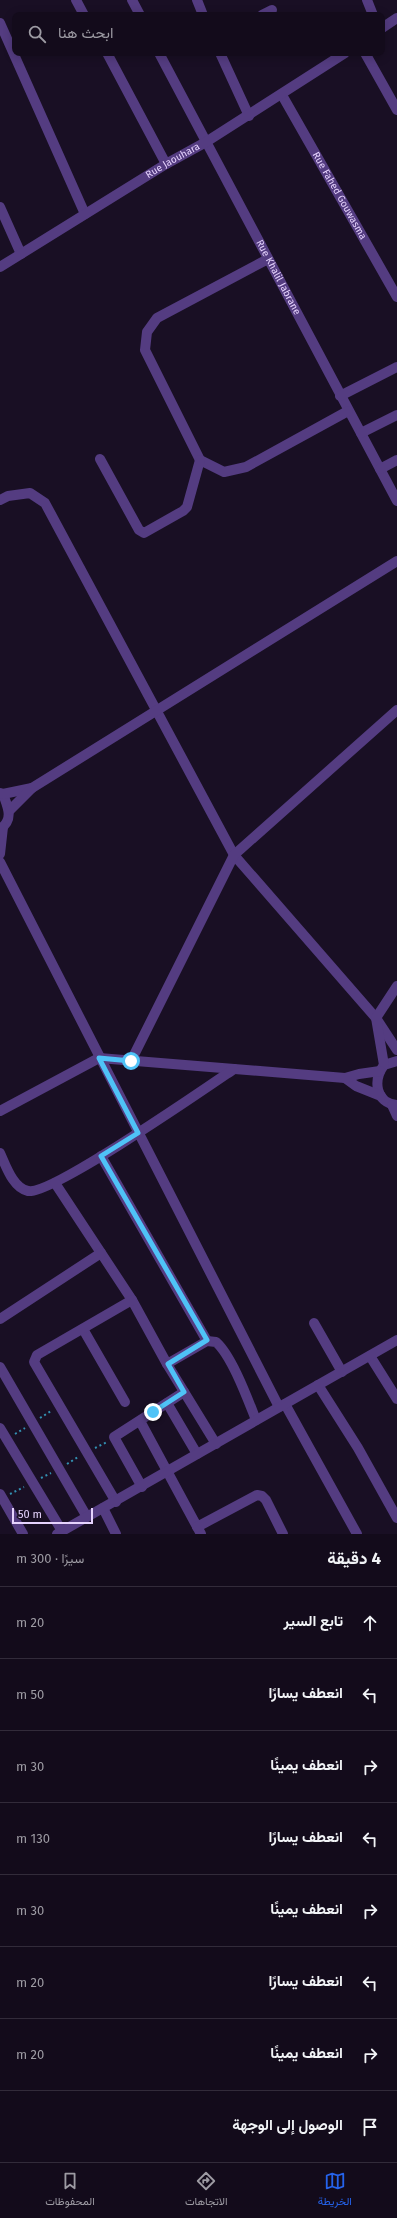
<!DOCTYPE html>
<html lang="ar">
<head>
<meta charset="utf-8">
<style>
  :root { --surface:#130b1b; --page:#201928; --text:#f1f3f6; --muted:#9d9ba3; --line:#322b3a; --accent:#2563eb }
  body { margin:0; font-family:"Fira Sans",Vazirmatn,sans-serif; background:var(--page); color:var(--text); direction:rtl }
  .scale { position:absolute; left:12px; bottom:10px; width:81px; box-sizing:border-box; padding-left:4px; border:2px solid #e6d3fe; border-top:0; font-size:11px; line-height:14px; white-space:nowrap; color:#e6d3fe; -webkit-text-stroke:3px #190f24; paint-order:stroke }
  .stop { position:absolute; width:12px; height:12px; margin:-9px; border:3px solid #4fc3f7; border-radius:50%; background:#fff }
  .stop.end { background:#4fc3f7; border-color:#fff; box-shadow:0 1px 4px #0008 }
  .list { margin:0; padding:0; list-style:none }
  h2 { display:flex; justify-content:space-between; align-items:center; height:52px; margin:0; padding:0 16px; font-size:17px }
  h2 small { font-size:13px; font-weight:400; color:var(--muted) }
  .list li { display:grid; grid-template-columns:26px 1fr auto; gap:12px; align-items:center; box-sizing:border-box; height:72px; padding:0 16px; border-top:1px solid var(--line) }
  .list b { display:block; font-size:15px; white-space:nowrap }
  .list em { font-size:13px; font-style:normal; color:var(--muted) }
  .icon { flex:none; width:22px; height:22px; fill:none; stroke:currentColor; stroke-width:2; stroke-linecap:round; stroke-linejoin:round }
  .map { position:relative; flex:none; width:397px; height:1534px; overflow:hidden; direction:ltr }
  .search { position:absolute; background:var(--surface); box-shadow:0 2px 10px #0003; left:12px; right:12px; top:12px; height:44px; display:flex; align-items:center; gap:10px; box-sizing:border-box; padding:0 14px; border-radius:8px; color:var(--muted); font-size:15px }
  .sheet { height:628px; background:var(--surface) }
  nav { display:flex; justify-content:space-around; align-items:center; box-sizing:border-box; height:56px; border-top:1px solid var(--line); background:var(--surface); font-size:11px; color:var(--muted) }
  nav a { display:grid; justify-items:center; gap:2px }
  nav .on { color:var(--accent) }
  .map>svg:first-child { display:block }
</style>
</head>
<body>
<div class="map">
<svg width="397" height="1534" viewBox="0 0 397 1534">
  <rect width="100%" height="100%" fill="#190f24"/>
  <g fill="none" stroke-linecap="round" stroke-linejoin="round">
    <g stroke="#3391b2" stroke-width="2" stroke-dasharray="2 3" stroke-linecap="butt">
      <polyline points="40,1418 51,1411"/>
      <polyline points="15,1434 25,1428"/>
      <polyline points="95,1448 107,1442"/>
      <polyline points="67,1464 78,1457"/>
      <polyline points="41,1478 51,1473"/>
      <polyline points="10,1494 24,1487"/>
    </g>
    <g stroke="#543c81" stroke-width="10">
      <polyline points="76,0 84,15"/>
      <polyline points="132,0 140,15"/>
      <polyline points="197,0 203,15"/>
      <polyline points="367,0 373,15"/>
      <polyline points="262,15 272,10"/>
      <polyline points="0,23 85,214"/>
      <polyline points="382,28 397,18"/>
      <polyline points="107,53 166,164"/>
      <path id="s1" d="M159 53 397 501"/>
      <polyline points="220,53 249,116"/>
      <polyline points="365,53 397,110"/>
      <path id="s2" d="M282 95 397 297"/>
      <polyline points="0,207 21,254"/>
      <polyline points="268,259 157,318 147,332 145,350 200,460 224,472 246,467 348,411"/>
      <path id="s3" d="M0 267 166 164 206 142 345 53"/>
      <polyline points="340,396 397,367"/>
      <polyline points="361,433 397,415"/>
      <polyline points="100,459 139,530 144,533 183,511 187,507 200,460"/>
      <polyline points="380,469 397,460"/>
      <polyline points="0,500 8,496 30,493 45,503 234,855 376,1018 397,1050"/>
      <path d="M0 793 3 794C8 807 14 820 0 829"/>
      <polyline points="3,794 32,788"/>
      <polyline points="10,810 32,788 397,561"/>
      <polyline points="0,854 3,827"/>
      <polyline points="0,862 279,1407"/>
      <polyline points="131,1061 234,855 397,710"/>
      <path d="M397 1061 384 1065C373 1080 375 1103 397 1105"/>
      <polyline points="384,1065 376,1018 397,986"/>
      <polyline points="345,1078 356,1086 381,1096"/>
      <polyline points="392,1105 397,1116"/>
      <polyline points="0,1111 99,1058 345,1078 359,1074 380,1071"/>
      <path d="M0 1153C6 1166 13 1188 28 1191 50 1196 206 1088 234 1069"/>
      <polyline points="101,1156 207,1341"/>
      <polyline points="55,1183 132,1300 167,1364 216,1444"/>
      <polyline points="0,1319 101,1253"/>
      <polyline points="314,1323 342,1372"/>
      <polyline points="83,1329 125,1402"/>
      <polyline points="370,1356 397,1399"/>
      <path d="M167 1364 207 1341 216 1342C232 1356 248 1400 256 1420"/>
      <polyline points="0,1367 87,1517"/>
      <polyline points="318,1385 358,1448 397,1518"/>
      <polyline points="167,1403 197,1454"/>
      <polyline points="285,1404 357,1534"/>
      <polyline points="140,1421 201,1534"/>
      <polyline points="0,1428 62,1531"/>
      <polyline points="142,1487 114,1437 184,1392"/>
      <polyline points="0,1494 23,1534"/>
      <polyline points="116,1502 34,1362 37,1355 132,1300"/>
      <polyline points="103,1508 116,1534"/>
      <polyline points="197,1527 257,1495 262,1496 266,1500 283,1534"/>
      <polyline points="57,1534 397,1340"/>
    </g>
  </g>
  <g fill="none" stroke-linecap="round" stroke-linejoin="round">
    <polyline stroke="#4fc3f7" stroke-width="5" points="131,1061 99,1058 138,1133 101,1156 207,1340 168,1364 184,1392 153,1412"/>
  </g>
  <g text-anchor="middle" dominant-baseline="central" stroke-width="3" stroke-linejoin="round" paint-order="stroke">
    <g font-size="10" fill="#e6d3fe" stroke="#190f24">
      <text stroke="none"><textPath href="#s3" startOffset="203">Rue Jaouhara</textPath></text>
      <text stroke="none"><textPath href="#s2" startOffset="116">Rue Fahed Gouwasma</textPath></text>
      <text stroke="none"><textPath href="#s1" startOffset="254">Rue Khalil Jabrane</textPath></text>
    </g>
  </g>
</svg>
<div class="scale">50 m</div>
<div class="stop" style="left:131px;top:1061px"></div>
<div class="stop end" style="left:153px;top:1412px"></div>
<div class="search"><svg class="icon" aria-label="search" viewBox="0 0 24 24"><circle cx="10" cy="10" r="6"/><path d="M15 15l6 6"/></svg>ابحث هنا</div>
</div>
<section class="sheet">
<h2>4 دقيقة<small>سيرًا · 300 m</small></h2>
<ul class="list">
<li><svg class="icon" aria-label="ahead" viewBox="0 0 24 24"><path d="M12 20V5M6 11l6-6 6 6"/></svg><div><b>تابع السير</b></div><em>20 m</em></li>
<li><svg class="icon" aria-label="left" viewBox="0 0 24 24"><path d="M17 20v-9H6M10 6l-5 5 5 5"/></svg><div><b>انعطف يسارًا</b></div><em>50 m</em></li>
<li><svg class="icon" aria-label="right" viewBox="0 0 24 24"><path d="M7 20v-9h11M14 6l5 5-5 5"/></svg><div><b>انعطف يمينًا</b></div><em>30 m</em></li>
<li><svg class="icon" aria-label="left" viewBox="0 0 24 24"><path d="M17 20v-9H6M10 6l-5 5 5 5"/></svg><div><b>انعطف يسارًا</b></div><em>130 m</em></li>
<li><svg class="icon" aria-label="right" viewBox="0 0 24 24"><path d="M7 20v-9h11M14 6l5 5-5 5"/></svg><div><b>انعطف يمينًا</b></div><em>30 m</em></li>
<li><svg class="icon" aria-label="left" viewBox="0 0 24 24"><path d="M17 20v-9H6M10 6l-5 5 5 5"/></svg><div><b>انعطف يسارًا</b></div><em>20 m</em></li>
<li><svg class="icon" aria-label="right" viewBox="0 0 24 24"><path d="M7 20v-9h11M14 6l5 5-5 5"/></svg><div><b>انعطف يمينًا</b></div><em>20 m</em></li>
<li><svg class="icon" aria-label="arrive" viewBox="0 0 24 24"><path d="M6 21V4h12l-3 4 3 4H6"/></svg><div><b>الوصول إلى الوجهة</b></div></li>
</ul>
</section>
<nav>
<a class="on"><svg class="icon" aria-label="map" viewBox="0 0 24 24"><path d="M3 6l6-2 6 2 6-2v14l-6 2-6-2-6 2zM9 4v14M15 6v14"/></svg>الخريطة</a>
<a><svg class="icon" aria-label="directions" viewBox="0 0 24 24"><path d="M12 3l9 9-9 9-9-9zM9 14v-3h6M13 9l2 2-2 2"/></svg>الاتجاهات</a>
<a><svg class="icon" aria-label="saved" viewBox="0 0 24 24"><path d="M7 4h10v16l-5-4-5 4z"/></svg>المحفوظات</a>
</nav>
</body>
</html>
